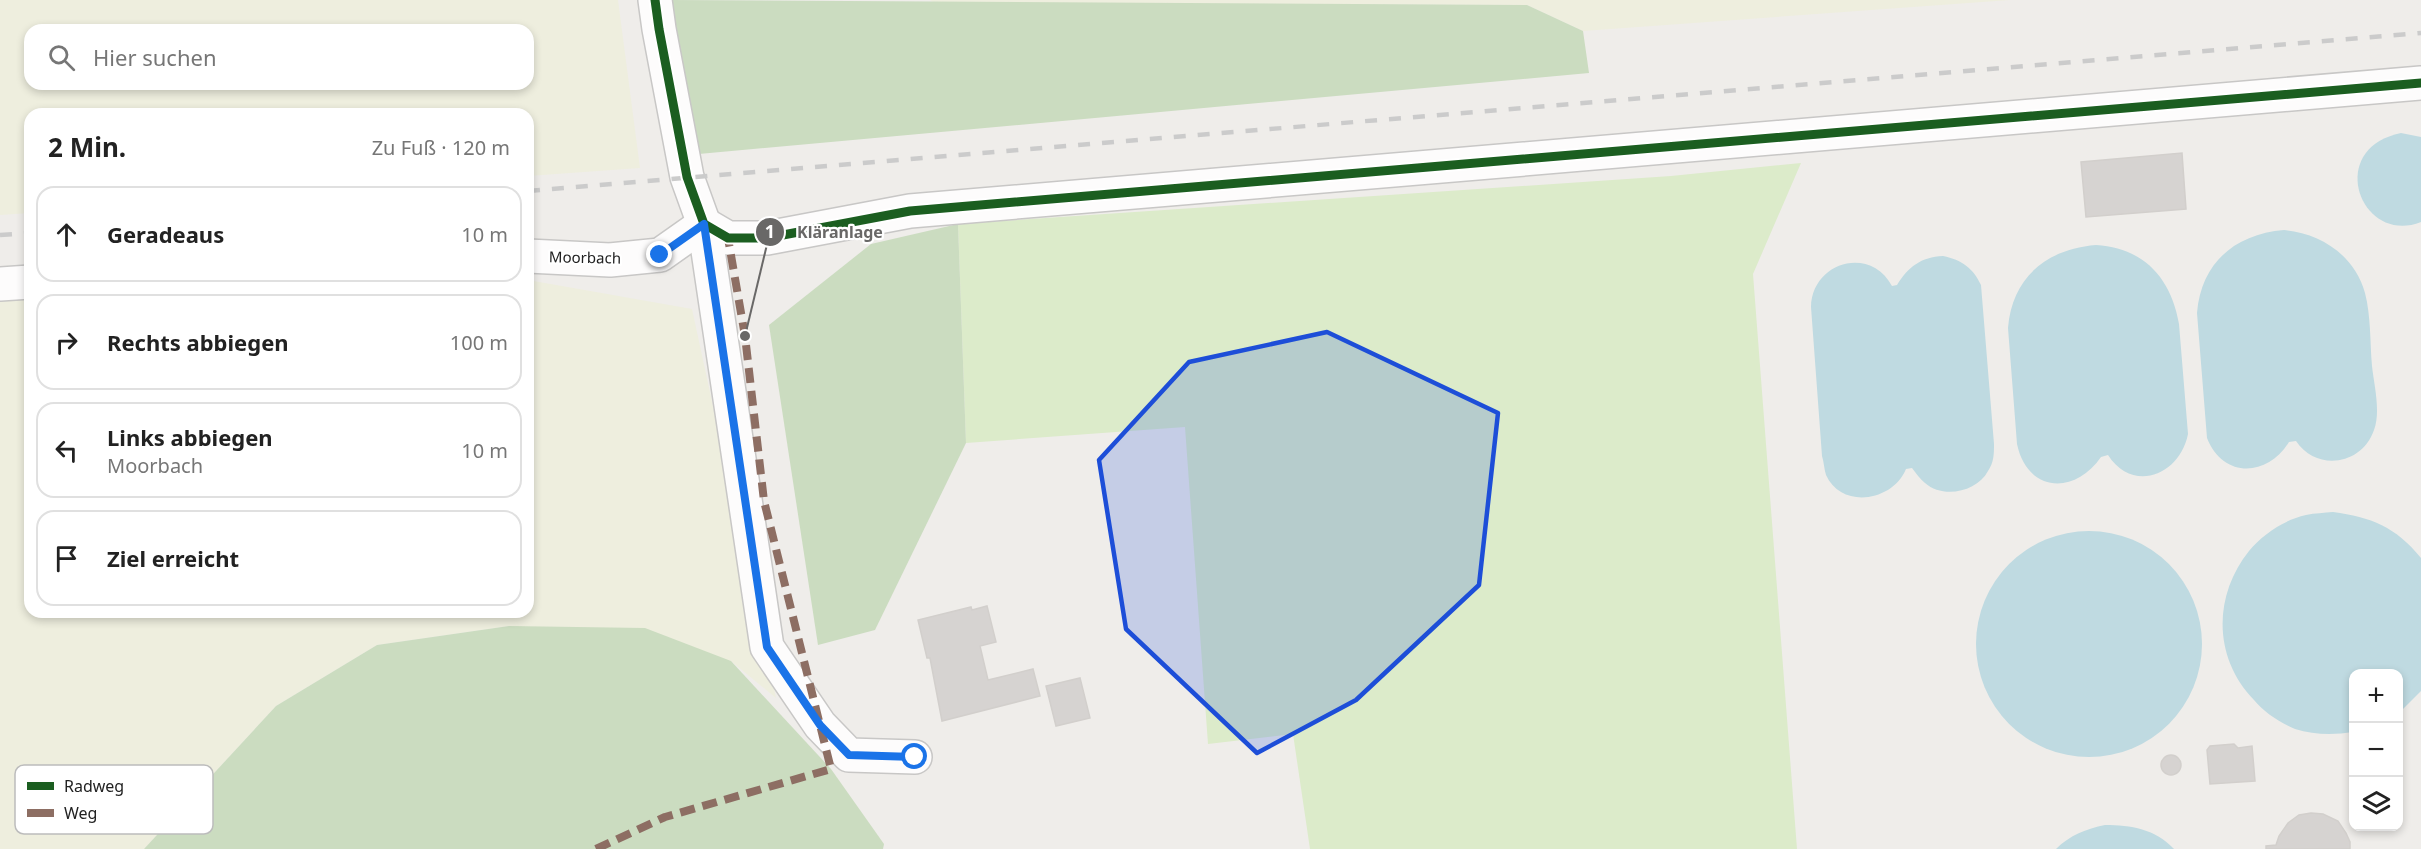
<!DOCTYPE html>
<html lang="de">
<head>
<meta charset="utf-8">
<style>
  :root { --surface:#fff; --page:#f6f6f6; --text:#222; --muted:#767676; --line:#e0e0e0 }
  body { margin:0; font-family:"Noto Sans",sans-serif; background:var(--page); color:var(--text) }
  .controls { position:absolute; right:18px; bottom:18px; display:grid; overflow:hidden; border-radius:12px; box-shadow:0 3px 9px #0003 }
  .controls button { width:54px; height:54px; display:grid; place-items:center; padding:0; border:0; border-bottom:2px solid var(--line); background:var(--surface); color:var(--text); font:30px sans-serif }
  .stop { position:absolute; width:18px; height:18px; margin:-14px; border:4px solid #1a73e8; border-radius:50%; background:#fff }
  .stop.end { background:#1a73e8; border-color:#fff; box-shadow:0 2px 6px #0008 }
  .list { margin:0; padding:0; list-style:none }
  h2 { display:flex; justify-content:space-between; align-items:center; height:78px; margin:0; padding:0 24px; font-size:26px }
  h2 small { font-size:20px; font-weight:400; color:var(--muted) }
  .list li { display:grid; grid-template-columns:39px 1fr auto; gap:18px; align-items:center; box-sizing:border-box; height:96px; margin:0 12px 12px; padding:0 12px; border:2px solid var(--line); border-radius:18px }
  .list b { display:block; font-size:22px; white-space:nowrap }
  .list p { margin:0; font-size:20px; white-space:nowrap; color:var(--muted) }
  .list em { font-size:20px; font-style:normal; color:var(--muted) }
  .icon { flex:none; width:33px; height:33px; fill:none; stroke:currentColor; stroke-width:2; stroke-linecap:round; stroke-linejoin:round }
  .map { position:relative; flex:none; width:2421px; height:849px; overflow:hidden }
  .search { position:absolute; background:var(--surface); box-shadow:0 3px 9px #0003; left:24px; top:24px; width:510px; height:66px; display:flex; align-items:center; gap:15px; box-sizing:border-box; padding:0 21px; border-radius:18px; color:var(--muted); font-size:22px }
  .panel { position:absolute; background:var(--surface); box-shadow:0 3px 9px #0003; left:24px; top:108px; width:510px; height:510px; border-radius:18px }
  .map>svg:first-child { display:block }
</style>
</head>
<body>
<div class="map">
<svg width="2421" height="849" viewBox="0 0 2421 849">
  <rect width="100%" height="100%" fill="#efedea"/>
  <g fill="#eeeede" fill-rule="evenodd">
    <path d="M0 0H618L640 168 528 176V114H30V213L0 215ZM30 30H528V84H30Z"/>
    <polygon points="930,0 2010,0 1583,31 1527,5 935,3"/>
    <polygon points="528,280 692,309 776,698 731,661 509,626 377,645 276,706 144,849 0,849 0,300 30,298 30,612 528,612"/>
  </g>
  <polygon fill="#dcebca" points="1801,163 1753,274 1797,849 1310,849 1293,734 1208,744 1185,427 966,443 958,224 1671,176"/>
  <g fill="#cbdcc0">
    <polygon points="672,0 1527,5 1583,31 1589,73 688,155"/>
    <polygon points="958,224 966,443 875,630 818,645 769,325 871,244"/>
    <polygon points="509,626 645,628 731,661 831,769 884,844 883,849 144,849 276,706 377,645"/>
  </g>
  <g fill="#bfdae1">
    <path d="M2401 133 2421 137V222C2361 246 2324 149 2401 133Z"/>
    <path d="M2284 230C2321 233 2355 256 2365 293 2371 316 2370 343 2372 366 2374 385 2381 411 2374 430 2362 465 2317 472 2296 441L2289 442C2268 477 2223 479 2207 438L2197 313C2201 263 2235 234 2284 230Z"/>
    <path d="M2096 245C2144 248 2171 278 2179 324L2188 434C2180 475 2133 494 2108 455L2101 457C2074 496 2027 492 2017 444L2008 328C2012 277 2047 249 2096 245Z"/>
    <path d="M1943 256C1962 260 1973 268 1981 285L1994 444C1994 454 1994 462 1988 471 1977 492 1943 499 1925 483 1920 479 1916 473 1912 468L1906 469C1893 501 1842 510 1826 475 1824 469 1824 462 1822 456L1811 307C1812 262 1870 245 1892 286L1897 285C1908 267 1921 257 1943 256Z"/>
    <path d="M2333 512C2371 517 2396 527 2421 558V691L2399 713 2398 674H2354L2353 732C2334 735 2314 735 2295 729 2280 723 2264 712 2254 700 2213 658 2213 596 2249 551 2263 534 2284 520 2306 515 2315 513 2324 513 2333 512Z"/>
    <circle cx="2089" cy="644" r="113"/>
    <path d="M2105 825C2131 825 2155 829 2174 849H2056C2070 835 2086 829 2105 825Z"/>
  </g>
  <g fill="#d6d3d1" stroke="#d2cfcc" stroke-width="1.5">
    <polygon points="2182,153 2186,209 2086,217 2081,162"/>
    <polygon points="987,606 996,642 980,646 988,680 1033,669 1040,696 942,721 930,658 927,658 918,620 971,607 972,610"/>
    <polygon points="1080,678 1090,718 1056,726 1046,686"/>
    <polygon points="2234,744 2238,748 2252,746 2255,781 2210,784 2207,750 2210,746"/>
    <circle cx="2171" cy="765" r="10"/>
    <polygon points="2311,813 2323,814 2338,821 2346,833 2350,842 2350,849 2266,849 2266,846 2276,845 2279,836 2288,823 2299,815"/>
  </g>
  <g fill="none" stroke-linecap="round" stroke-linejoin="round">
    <defs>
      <g id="minor">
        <polyline points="655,0 659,29 687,177 704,224 767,647 820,725 849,755 915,757"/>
        <polyline points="704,224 728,238 767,238 910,211 2421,83"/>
        <polyline points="528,256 610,260 660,255 704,224"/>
        <polyline points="0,284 30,282"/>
      </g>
    </defs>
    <use href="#minor" stroke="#c8c7c6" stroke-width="36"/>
    <use href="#minor" stroke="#fdfcfc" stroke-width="33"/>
    <g stroke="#cbcbcb" stroke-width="4.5" stroke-dasharray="12 12" stroke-linecap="butt">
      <polyline points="528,191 2421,33"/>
      <polyline points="0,235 30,233"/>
    </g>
    <polyline stroke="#8d6e63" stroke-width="8" stroke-dasharray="15 8" stroke-linecap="butt" points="596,849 665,817 831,769 764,501 745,336 728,238"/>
    <defs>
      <polyline id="cycleway" points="655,0 659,29 687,177 704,224 728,238 767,238 910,211 2421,83"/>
    </defs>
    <use href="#cycleway" stroke="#fff" stroke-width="13"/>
    <use href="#cycleway" stroke="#1b5e20" stroke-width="9"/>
  </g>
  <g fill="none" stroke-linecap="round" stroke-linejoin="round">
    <polyline stroke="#1a73e8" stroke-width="8" points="660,255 704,224 767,647 820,725 849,755 915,757"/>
  </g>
  <path fill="#1d4ed8" fill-opacity="0.2" stroke="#1d4ed8" stroke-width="4.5" stroke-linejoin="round" d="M1327 332 1498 413 1479 585 1356 700 1257 753 1126 629 1099 460 1189 362Z"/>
  <g text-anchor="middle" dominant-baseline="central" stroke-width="4.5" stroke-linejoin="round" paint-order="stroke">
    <g font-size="15" fill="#212121" stroke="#fff">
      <text transform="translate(585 257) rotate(1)">Moorbach</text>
    </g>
  </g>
  <rect x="15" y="765" width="198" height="69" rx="9" fill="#fff" stroke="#bcbcbc" stroke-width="1.5"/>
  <rect x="27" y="782" width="27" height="8" fill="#1b5e20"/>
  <rect x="27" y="809" width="27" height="8" fill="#8d6e63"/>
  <g font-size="16" fill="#212121">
    <text x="64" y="792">Radweg</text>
    <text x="64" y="819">Weg</text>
  </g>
  <path fill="none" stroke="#696867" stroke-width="2" d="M745 336L770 232"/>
  <g fill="#696867" stroke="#fff" stroke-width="2">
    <circle cx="745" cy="336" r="6"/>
    <circle cx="770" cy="232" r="15"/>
  </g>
  <g font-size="18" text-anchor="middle" font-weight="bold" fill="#fff">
    <text x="770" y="238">1</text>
  </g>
  <g font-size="16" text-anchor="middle" font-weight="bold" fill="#696867" stroke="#fff" stroke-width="4.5" stroke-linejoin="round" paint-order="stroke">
    <text x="840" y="238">Kläranlage</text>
  </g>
</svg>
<div class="controls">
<button>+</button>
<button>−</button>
<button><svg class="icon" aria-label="layers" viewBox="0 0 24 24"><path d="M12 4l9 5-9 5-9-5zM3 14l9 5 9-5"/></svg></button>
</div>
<div class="stop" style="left:915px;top:757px"></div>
<div class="stop end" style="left:660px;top:255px"></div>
<div class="search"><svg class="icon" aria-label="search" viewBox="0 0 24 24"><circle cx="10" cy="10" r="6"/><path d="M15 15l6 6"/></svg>Hier suchen</div>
<section class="panel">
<h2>2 Min.<small>Zu Fuß · 120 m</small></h2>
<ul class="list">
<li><svg class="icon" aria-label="ahead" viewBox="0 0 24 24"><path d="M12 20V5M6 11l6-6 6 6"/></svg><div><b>Geradeaus</b></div><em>10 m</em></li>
<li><svg class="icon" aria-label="right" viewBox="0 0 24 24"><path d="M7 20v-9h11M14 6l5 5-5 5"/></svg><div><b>Rechts abbiegen</b></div><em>100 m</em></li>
<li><svg class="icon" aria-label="left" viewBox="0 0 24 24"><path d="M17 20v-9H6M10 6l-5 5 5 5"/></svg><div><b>Links abbiegen</b><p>Moorbach</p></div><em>10 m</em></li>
<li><svg class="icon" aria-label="arrive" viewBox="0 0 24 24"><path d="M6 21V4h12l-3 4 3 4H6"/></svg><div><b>Ziel erreicht</b></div></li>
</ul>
</section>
</div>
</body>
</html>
